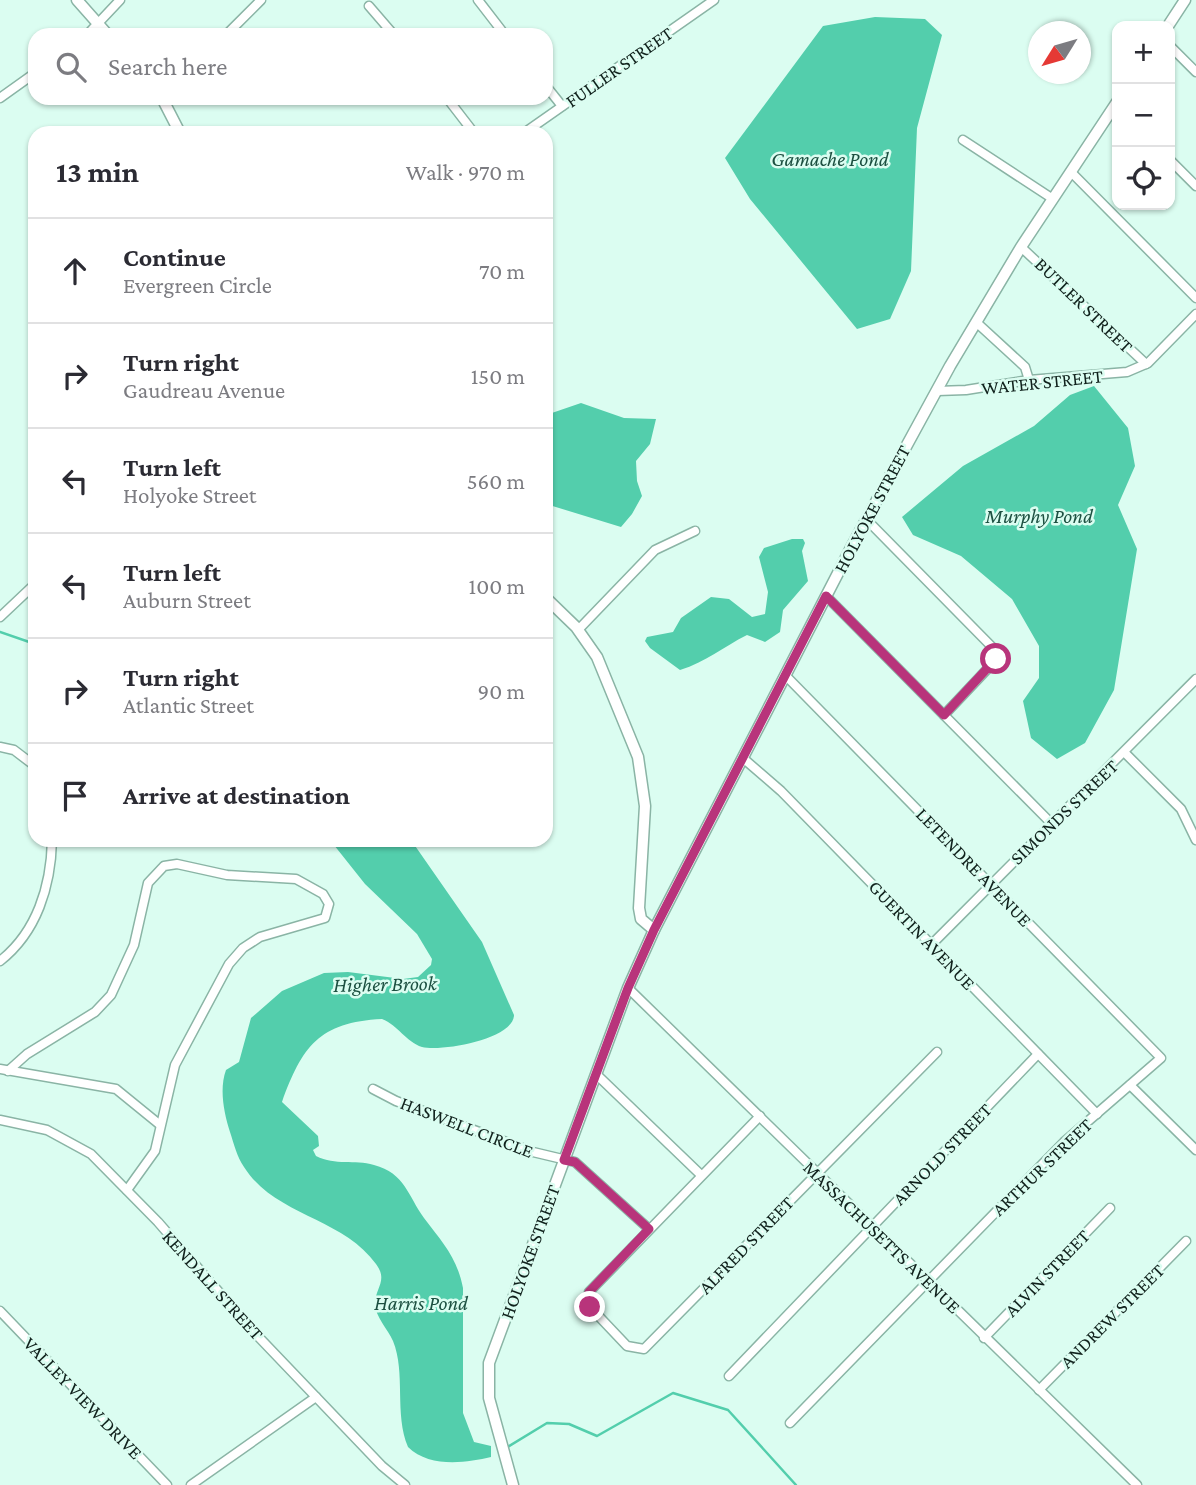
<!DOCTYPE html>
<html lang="en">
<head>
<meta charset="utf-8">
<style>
  :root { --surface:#fff; --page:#f7f7f7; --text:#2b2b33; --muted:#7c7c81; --line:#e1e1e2 }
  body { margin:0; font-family:"Crimson Pro",serif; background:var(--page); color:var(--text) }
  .controls { position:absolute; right:21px; top:21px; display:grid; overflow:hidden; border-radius:14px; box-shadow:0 2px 5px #0004 }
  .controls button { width:63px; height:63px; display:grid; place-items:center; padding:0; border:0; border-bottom:2px solid var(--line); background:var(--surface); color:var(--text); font:35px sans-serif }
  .compass { position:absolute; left:1028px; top:21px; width:63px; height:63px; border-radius:50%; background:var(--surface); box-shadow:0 2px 5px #0004; rotate:233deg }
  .stop { position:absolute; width:21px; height:21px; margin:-16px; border:5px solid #b8347b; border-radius:50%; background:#fff }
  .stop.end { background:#b8347b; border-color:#fff; box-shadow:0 2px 7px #0008 }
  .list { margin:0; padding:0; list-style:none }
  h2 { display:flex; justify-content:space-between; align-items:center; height:91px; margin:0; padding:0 28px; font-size:30px }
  h2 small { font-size:23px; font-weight:400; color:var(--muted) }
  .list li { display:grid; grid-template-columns:46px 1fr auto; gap:21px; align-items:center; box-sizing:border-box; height:105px; padding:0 28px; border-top:2px solid var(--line) }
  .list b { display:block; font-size:26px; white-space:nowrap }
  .list p { margin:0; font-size:23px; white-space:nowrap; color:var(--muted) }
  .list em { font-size:23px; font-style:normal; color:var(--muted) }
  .icon { flex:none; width:38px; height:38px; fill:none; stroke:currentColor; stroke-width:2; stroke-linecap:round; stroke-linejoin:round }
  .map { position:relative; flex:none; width:1196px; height:1485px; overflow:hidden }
  .search { position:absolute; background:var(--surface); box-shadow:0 2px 5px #0004; left:28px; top:28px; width:525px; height:77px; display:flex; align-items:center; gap:18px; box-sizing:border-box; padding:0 24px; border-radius:21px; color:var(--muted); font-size:26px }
  .panel { position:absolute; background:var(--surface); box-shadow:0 2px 5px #0004; left:28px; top:126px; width:525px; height:721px; border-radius:21px }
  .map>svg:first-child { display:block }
</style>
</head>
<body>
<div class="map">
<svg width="1196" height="1485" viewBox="0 0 1196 1485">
  <rect width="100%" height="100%" fill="#dbfdf1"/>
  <g fill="#53ceac">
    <polygon points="875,17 925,19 942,35 917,128 911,271 890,319 857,329 750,199 725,158 823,26"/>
    <polygon points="1094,386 1128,428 1135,466 1118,505 1137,549 1114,690 1085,743 1057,759 1031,738 1023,701 1039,678 1039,646 1012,599 961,556 913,535 902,517 963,466 1034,426 1070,395"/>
    <polygon points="581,403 624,418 656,419 650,444 636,461 637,481 642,496 632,514 621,527 546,504 546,415"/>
    <path d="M792 539H803L805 543 802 551 808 581 783 610 780 632 765 642 747 635C723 647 706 662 680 670L650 648 645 641 647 637 673 632 681 618 711 597 729 599 752 617 765 614 768 592 759 557 764 548Z"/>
    <path d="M330 840H411L482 942 514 1015C514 1039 442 1052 422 1047 406 1042 398 1025 382 1019 319 1022 302 1047 282 1102L318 1136 319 1146 313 1150 316 1156C336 1166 354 1159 374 1165 405 1173 408 1196 424 1218 442 1242 457 1257 463 1288V1413L474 1442 491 1446V1457C466 1463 429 1468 408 1447 394 1414 406 1373 393 1341 388 1329 375 1317 375 1303 376 1287 388 1280 376 1264 342 1217 275 1216 244 1167 237 1157 234 1144 230 1132 224 1113 219 1089 226 1070L239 1062 251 1018 282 991 324 973 348 972 403 979 418 977 431 965 432 959 417 934 365 884Z"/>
  </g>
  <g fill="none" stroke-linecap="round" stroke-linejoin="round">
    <g stroke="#53ceac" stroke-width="2.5">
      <polyline points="0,632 35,644"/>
      <polyline points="506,1448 547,1423 569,1424 597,1436 673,1393 728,1410 796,1485"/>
    </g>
    <defs>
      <g id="minor">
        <polyline points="478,0 505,35"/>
        <polyline points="369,6 394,35"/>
        <polyline points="87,35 120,0"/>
        <polyline points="226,35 261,0"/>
        <polyline points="1170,46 1196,72"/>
        <polyline points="546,86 562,106"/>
        <polyline points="0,98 35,73"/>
        <polyline points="447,98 474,133"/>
        <polyline points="524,133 714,0"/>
        <polyline points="963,140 1053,199"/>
        <polyline points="1170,160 1196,186"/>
        <polyline points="1071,172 1196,298"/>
        <polyline points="1021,247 1146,364"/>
        <polyline points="976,322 1025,367 1029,380"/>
        <polyline points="937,391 966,390 1029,380 1127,372 1148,363 1196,314"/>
        <polyline points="866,519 996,651 994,662 944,715"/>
        <polyline points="826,596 1052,824"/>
        <polyline points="0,617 35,584"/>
        <polyline points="578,630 655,550 695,531"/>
        <polyline points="786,676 1161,1058 1064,1142 790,1423"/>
        <polyline points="0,747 14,750 35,766"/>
        <polyline points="1125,753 1181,809 1196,840"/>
        <polyline points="744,759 781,791 1097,1114"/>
        <polyline points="931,945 1196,679"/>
        <path d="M0 961C37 932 51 886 52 840"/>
        <polyline points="628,988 1137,1485"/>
        <polyline points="0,1069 116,1089 159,1124"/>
        <polyline points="8,1071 27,1054 95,1012 111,995 134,945 148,883 164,866 177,864 227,875 296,879 323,894 329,904 325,918 260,937 243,948 229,964 175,1065 155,1151 127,1190"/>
        <polyline points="596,1074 701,1175"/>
        <polyline points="1130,1085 1196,1150"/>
        <polyline points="373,1089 396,1101 533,1152 575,1162 649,1229"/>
        <polyline points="760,1116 589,1292 590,1307 627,1346 644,1349 937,1052"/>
        <polyline points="0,1120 47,1130 91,1154 158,1222 252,1330 382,1466 405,1485"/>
        <polyline points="0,1311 167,1485"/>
        <polyline points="984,1338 1110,1208"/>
        <polyline points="729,1376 1038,1054"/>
        <polyline points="1039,1390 1186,1241"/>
        <polyline points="191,1485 316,1397"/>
      </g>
      <g id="major">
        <polyline points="77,0 108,35"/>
        <polyline points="1168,26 1185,0"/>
        <polyline points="162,98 180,133"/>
        <polyline points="546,598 576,627 597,657 638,757 645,806 639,908 641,919 654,930"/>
        <polyline points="513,1485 489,1398 489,1363 628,988 654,930 853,544 950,366 1021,247 1117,102"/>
      </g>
    </defs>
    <use href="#minor" stroke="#8ab4a5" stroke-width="11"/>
    <use href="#major" stroke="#8ab4a5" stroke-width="13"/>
    <use href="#minor" stroke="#fff" stroke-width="8"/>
    <use href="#major" stroke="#fff" stroke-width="10"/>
  </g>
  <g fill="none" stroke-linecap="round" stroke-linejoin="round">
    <polyline stroke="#b8347b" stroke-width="9" points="590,1307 589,1292 649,1229 575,1162 564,1160 628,988 654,930 826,596 944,715 996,659"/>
  </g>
  <g text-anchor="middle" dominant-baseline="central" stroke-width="5" stroke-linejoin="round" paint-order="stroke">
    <g font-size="19" fill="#10211c" stroke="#dbfdf1">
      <text transform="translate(619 67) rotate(-35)">FULLER STREET</text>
      <text transform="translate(1084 305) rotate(44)">BUTLER STREET</text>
      <text transform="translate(1042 382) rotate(-6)">WATER STREET</text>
      <text transform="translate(872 509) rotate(-62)">HOLYOKE STREET</text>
      <text transform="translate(1064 812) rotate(-44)">SIMONDS STREET</text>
      <text transform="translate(974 867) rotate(46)">LETENDRE AVENUE</text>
      <text transform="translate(922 935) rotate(46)">GUERTIN AVENUE</text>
      <text transform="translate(467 1127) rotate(21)">HASWELL CIRCLE</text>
      <text transform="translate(942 1154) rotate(-46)">ARNOLD STREET</text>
      <text transform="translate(1042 1167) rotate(-44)">ARTHUR STREET</text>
      <text transform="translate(882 1237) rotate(44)">MASSACHUSETTS AVENUE</text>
      <text transform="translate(746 1245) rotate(-46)">ALFRED STREET</text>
      <text transform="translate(530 1252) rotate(-70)">HOLYOKE STREET</text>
      <text transform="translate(1047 1273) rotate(-46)">ALVIN STREET</text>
      <text transform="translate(213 1285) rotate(48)">KENDALL STREET</text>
      <text transform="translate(1112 1316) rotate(-45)">ANDREW STREET</text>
      <text transform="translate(83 1398) rotate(46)">VALLEY VIEW DRIVE</text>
    </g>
    <g font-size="21" font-style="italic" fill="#1c5041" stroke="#dbfdf1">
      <text x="830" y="159">Gamache Pond</text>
      <text x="1039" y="516">Murphy Pond</text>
      <text transform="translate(385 984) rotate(-1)">Higher Brook</text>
      <text x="421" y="1303">Harris Pond</text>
    </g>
  </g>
</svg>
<div class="controls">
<button>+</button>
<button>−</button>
<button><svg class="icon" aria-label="locate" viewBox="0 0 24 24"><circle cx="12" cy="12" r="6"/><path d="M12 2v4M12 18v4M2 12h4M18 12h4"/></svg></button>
</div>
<svg class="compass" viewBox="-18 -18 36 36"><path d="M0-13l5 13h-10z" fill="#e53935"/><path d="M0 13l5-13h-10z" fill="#7c7c81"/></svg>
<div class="stop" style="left:996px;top:659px"></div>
<div class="stop end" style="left:590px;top:1307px"></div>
<div class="search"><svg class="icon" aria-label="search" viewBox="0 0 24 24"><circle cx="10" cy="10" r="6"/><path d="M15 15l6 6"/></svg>Search here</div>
<section class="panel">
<h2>13 min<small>Walk · 970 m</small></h2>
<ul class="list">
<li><svg class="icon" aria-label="ahead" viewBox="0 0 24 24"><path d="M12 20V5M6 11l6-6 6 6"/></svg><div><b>Continue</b><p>Evergreen Circle</p></div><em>70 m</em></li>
<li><svg class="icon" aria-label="right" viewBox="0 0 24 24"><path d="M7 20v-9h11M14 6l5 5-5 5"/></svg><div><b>Turn right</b><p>Gaudreau Avenue</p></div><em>150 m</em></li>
<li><svg class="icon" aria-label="left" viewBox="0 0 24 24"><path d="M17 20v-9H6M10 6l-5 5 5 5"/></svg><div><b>Turn left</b><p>Holyoke Street</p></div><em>560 m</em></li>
<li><svg class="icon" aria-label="left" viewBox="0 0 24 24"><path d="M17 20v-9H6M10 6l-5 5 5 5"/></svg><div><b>Turn left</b><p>Auburn Street</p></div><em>100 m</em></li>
<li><svg class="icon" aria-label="right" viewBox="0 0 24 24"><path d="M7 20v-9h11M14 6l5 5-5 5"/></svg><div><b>Turn right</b><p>Atlantic Street</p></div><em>90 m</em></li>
<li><svg class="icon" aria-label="arrive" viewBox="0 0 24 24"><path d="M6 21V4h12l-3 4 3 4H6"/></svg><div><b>Arrive at destination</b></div></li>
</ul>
</section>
</div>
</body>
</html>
